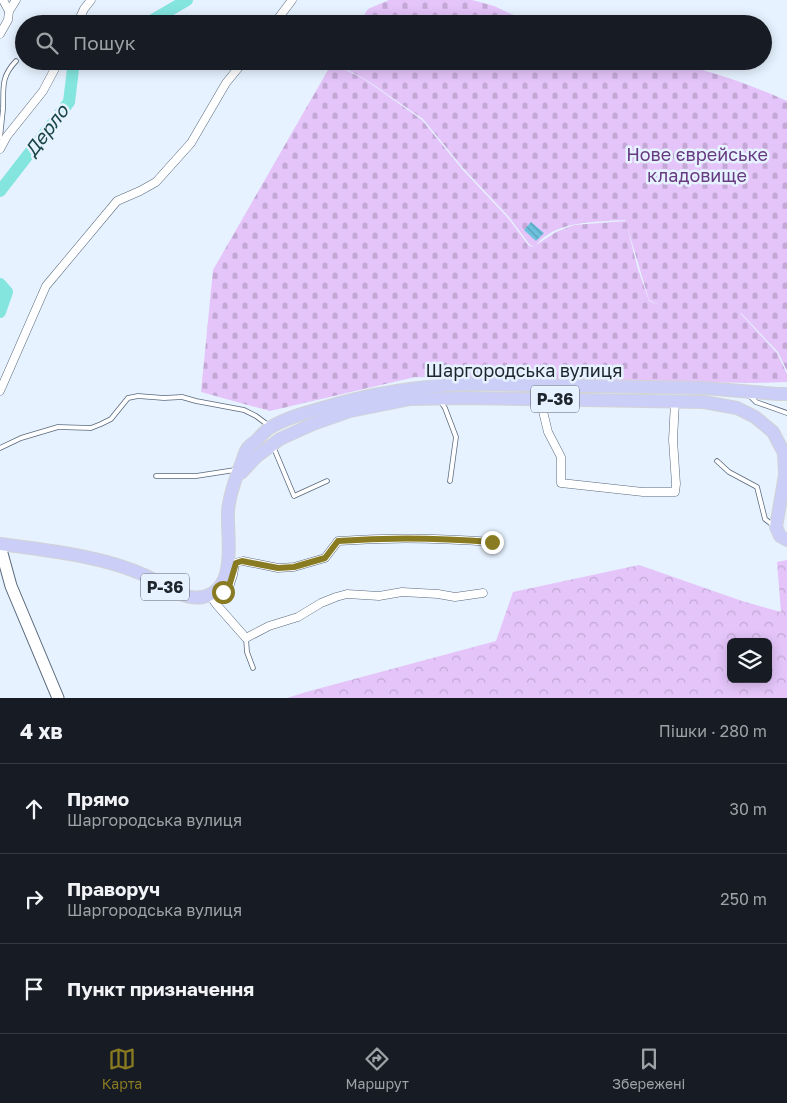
<!DOCTYPE html>
<html lang="uk">
<head>
<meta charset="utf-8">
<style>
  :root { --surface:#171b24; --page:#20242c; --text:#f1f3f6; --muted:#9ea1a6; --line:#363941; --accent:#897b21 }
  body { margin:0; font-family:"Golos Text",sans-serif; background:var(--page); color:var(--text) }
  .controls { position:absolute; right:15px; bottom:15px; display:grid; overflow:hidden; border-radius:8px; box-shadow:0 2px 12px #0003 }
  .controls button { width:45px; height:45px; display:grid; place-items:center; padding:0; border:0; border-bottom:1px solid var(--line); background:var(--surface); color:var(--text); font:25px sans-serif }
  .stop { position:absolute; width:15px; height:15px; margin:-11px; border:4px solid #897b21; border-radius:50%; background:#fff }
  .stop.end { background:#897b21; border-color:#fff; box-shadow:0 1px 5px #0008 }
  .list { margin:0; padding:0; list-style:none }
  h2 { display:flex; justify-content:space-between; align-items:center; height:65px; margin:0; padding:0 20px; font-size:21px }
  h2 small { font-size:16px; font-weight:400; color:var(--muted) }
  .list li { display:grid; grid-template-columns:32px 1fr auto; gap:15px; align-items:center; box-sizing:border-box; height:90px; padding:0 20px; border-top:1px solid var(--line) }
  .list b { display:block; font-size:19px; white-space:nowrap }
  .list p { margin:0; font-size:16px; white-space:nowrap; color:var(--muted) }
  .list em { font-size:16px; font-style:normal; color:var(--muted) }
  .icon { flex:none; width:28px; height:28px; fill:none; stroke:currentColor; stroke-width:2; stroke-linecap:round; stroke-linejoin:round }
  .map { position:relative; flex:none; width:787px; height:698px; overflow:hidden }
  .search { position:absolute; background:var(--surface); box-shadow:0 2px 12px #0003; left:15px; right:15px; top:15px; height:55px; display:flex; align-items:center; gap:12px; box-sizing:border-box; padding:0 18px; border-radius:28px; color:var(--muted); font-size:19px }
  .sheet { height:335px; background:var(--surface) }
  nav { display:flex; justify-content:space-around; align-items:center; box-sizing:border-box; height:70px; border-top:1px solid var(--line); background:var(--surface); font-size:14px; color:var(--muted) }
  nav a { display:grid; justify-items:center; gap:2px }
  nav .on { color:var(--accent) }
  .map>svg:first-child { display:block }
</style>
</head>
<body>
<div class="map">
<svg width="787" height="698" viewBox="0 0 787 698">
  <defs>
    <pattern id="forest-crowns" width="20" height="18" patternUnits="userSpaceOnUse" patternTransform="scale(1.25)"><rect width="20" height="18" fill="#e4c4f9"/><path d="M2 6a3 3 0 1 1 6 0M12 15a3 3 0 1 1 6 0" fill="none" stroke="#c3a8d6"/></pattern>
    <pattern id="cemetery-stones" width="16" height="16" patternUnits="userSpaceOnUse" patternTransform="scale(1.25)"><rect width="16" height="16" fill="#e4c4f9"/><path d="M2 7V4a2 2 0 0 1 4 0v3zM10 15v-3a2 2 0 0 1 4 0v3z" fill="#c3a8d6"/></pattern>
    <pattern id="building-back-hatch" width="6" height="6" patternUnits="userSpaceOnUse" patternTransform="scale(1.25)"><rect width="6" height="6" fill="#6cc2de"/><path d="M-1 5l2 2M0 0l6 6M5-1l2 2" fill="none" stroke="#589db4"/></pattern>
  </defs>
  <rect width="100%" height="100%" fill="#e6f2ff"/>
  <path fill="url(#forest-crowns)" fill-rule="evenodd" d="M787 560V698H287L306 692 496 641 513 592 639 565 742 601 781 612 777 562ZM731 642H768V679H731Z"/>
  <g fill="url(#cemetery-stones)" fill-rule="evenodd">
    <polygon points="389,0 472,0 494,6 533,24 358,24 368,9"/>
    <path d="M334 61H672C711 72 750 84 787 101V371L778 352 741 313H740L777 353 787 374V382L754 383 415 377 270 411 201 392 213 270 332 63 364 79 422 120 462 169 508 218 529 246 535 247 530 245 509 217 463 168 423 119 365 79 333 62ZM625 220 626 221 574 225 556 232 536 245C557 220 595 222 625 220ZM627 226 649 300 660 305 649 301 637 266Z"/>
  </g>
  <g fill="none" stroke-linecap="round" stroke-linejoin="round">
    <g stroke="#84e5df" stroke-width="12">
      <polyline points="146,24 187,0"/>
      <polyline points="0,191 69,102 74,61"/>
      <polyline points="0,284 7,292 0,312"/>
    </g>
  </g>
  <polygon fill="url(#building-back-hatch)" points="531,222 544,233 536,241 524,230"/>
  <g fill="none" stroke-linecap="round" stroke-linejoin="round">
    <defs>
      <g id="lane">
        <path d="M0 138C1 128 2 119 3 109 4 88 0 78 16 61"/>
        <polyline points="749,395 756,402 787,413"/>
        <polyline points="441,402 445,408 456,437 450,481"/>
        <polyline points="273,446 294,496 327,481"/>
        <polyline points="0,448 21,438 58,427 91,428 101,424 111,419 128,398 138,396 164,398 182,397 196,401 244,410 256,416 268,425"/>
        <polyline points="717,461 729,472 757,487 765,519 774,526"/>
        <polyline points="156,476 196,476 235,470"/>
        <polyline points="246,638 247,652 253,668"/>
      </g>
      <g id="street">
        <polyline points="3,0 9,11"/>
        <polyline points="77,24 84,9 91,0"/>
        <polyline points="274,24 292,0"/>
        <polyline points="0,34 8,20 9,11 16,0"/>
        <polyline points="0,149 7,136 43,91 59,61"/>
        <polyline points="0,391 46,286 117,201 140,191 156,182 191,143 226,83 244,61"/>
        <polyline points="540,399 548,432 561,457 561,483 643,492 675,492 676,484 673,440 675,402"/>
        <path d="M218 589 223 592 228 590 233 575 235 563 243 561 278 568 294 567 325 558 338 541C390 537 441 538 492 542"/>
        <polyline points="210,595 216,604 246,638 269,626 298,617 321,603 336,597 347,594 379,596 402,592 438,594 455,597 483,593"/>
      </g>
      <polyline id="secondary" points="0,546 11,586 58,698"/>
      <g id="primary">
        <polyline points="241,473 256,457 280,439 313,424 350,411 410,399 467,398 704,402 737,408 755,417 773,432 784,453 785,475 776,527 780,536 787,540"/>
        <path d="M0 544C45 550 103 556 144 575 163 583 182 601 203 597 238 589 227 539 228 514 228 498 237 474 243 459 244 456 245 452 247 449 249 446 253 443 256 441 261 436 266 429 273 426 289 417 308 412 326 407 372 393 420 386 468 384L704 388 778 394H787"/>
      </g>
    </defs>
    <use href="#lane" stroke="#59697c" stroke-width="5.5"/>
    <use href="#street" stroke="#59697c" stroke-width="9"/>
    <use href="#secondary" stroke="#59697c" stroke-width="13"/>
    <use href="#primary" stroke="#d2d3d5" stroke-width="14"/>
    <use href="#lane" stroke="#fff" stroke-width="4"/>
    <use href="#street" stroke="#fff" stroke-width="8"/>
    <use href="#secondary" stroke="#fff" stroke-width="11"/>
    <use href="#primary" stroke="#cbcef7" stroke-width="12"/>
  </g>
  <g fill="none" stroke-linecap="round" stroke-linejoin="round">
    <path stroke="#897b21" stroke-width="6" d="M223 592 228 590 236 563 242 561 278 568 294 567 325 558 338 541C390 537 441 538 492 542"/>
  </g>
  <g text-anchor="middle" dominant-baseline="central" stroke-width="5" stroke-linejoin="round" paint-order="stroke">
    <g fill="#e6f2ff" stroke="#5a626c" stroke-width="1">
      <rect x="531" y="385.5" width="48" height="27" rx="4"/>
      <rect x="141" y="573.5" width="48" height="27" rx="4"/>
    </g>
    <g font-size="16" font-weight="bold" fill="#1e252d">
      <text x="555" y="399">Р-36</text>
      <text x="165" y="587">Р-36</text>
    </g>
    <g font-size="18" fill="#673a81" stroke="#e6f2ff">
      <text x="697" y="154">Нове єврейське<tspan x="697" dy="21">кладовище</tspan></text>
    </g>
    <g font-size="18" fill="#1e252d" stroke="#e6f2ff">
      <text x="524" y="370">Шаргородська вулиця</text>
    </g>
    <g font-size="19" font-style="italic" fill="#194644" stroke="#e6f2ff">
      <text transform="translate(46 130) rotate(-53)">Дерло</text>
    </g>
  </g>
</svg>
<div class="controls">
<button><svg class="icon" aria-label="layers" viewBox="0 0 24 24"><path d="M12 4l9 5-9 5-9-5zM3 14l9 5 9-5"/></svg></button>
</div>
<div class="stop" style="left:223px;top:592px"></div>
<div class="stop end" style="left:492px;top:542px"></div>
<div class="search"><svg class="icon" aria-label="search" viewBox="0 0 24 24"><circle cx="10" cy="10" r="6"/><path d="M15 15l6 6"/></svg>Пошук</div>
</div>
<section class="sheet">
<h2>4 хв<small>Пішки · 280 m</small></h2>
<ul class="list">
<li><svg class="icon" aria-label="ahead" viewBox="0 0 24 24"><path d="M12 20V5M6 11l6-6 6 6"/></svg><div><b>Прямо</b><p>Шаргородська вулиця</p></div><em>30 m</em></li>
<li><svg class="icon" aria-label="right" viewBox="0 0 24 24"><path d="M7 20v-9h11M14 6l5 5-5 5"/></svg><div><b>Праворуч</b><p>Шаргородська вулиця</p></div><em>250 m</em></li>
<li><svg class="icon" aria-label="arrive" viewBox="0 0 24 24"><path d="M6 21V4h12l-3 4 3 4H6"/></svg><div><b>Пункт призначення</b></div></li>
</ul>
</section>
<nav>
<a class="on"><svg class="icon" aria-label="map" viewBox="0 0 24 24"><path d="M3 6l6-2 6 2 6-2v14l-6 2-6-2-6 2zM9 4v14M15 6v14"/></svg>Карта</a>
<a><svg class="icon" aria-label="directions" viewBox="0 0 24 24"><path d="M12 3l9 9-9 9-9-9zM9 14v-3h6M13 9l2 2-2 2"/></svg>Маршрут</a>
<a><svg class="icon" aria-label="saved" viewBox="0 0 24 24"><path d="M7 4h10v16l-5-4-5 4z"/></svg>Збережені</a>
</nav>
</body>
</html>
